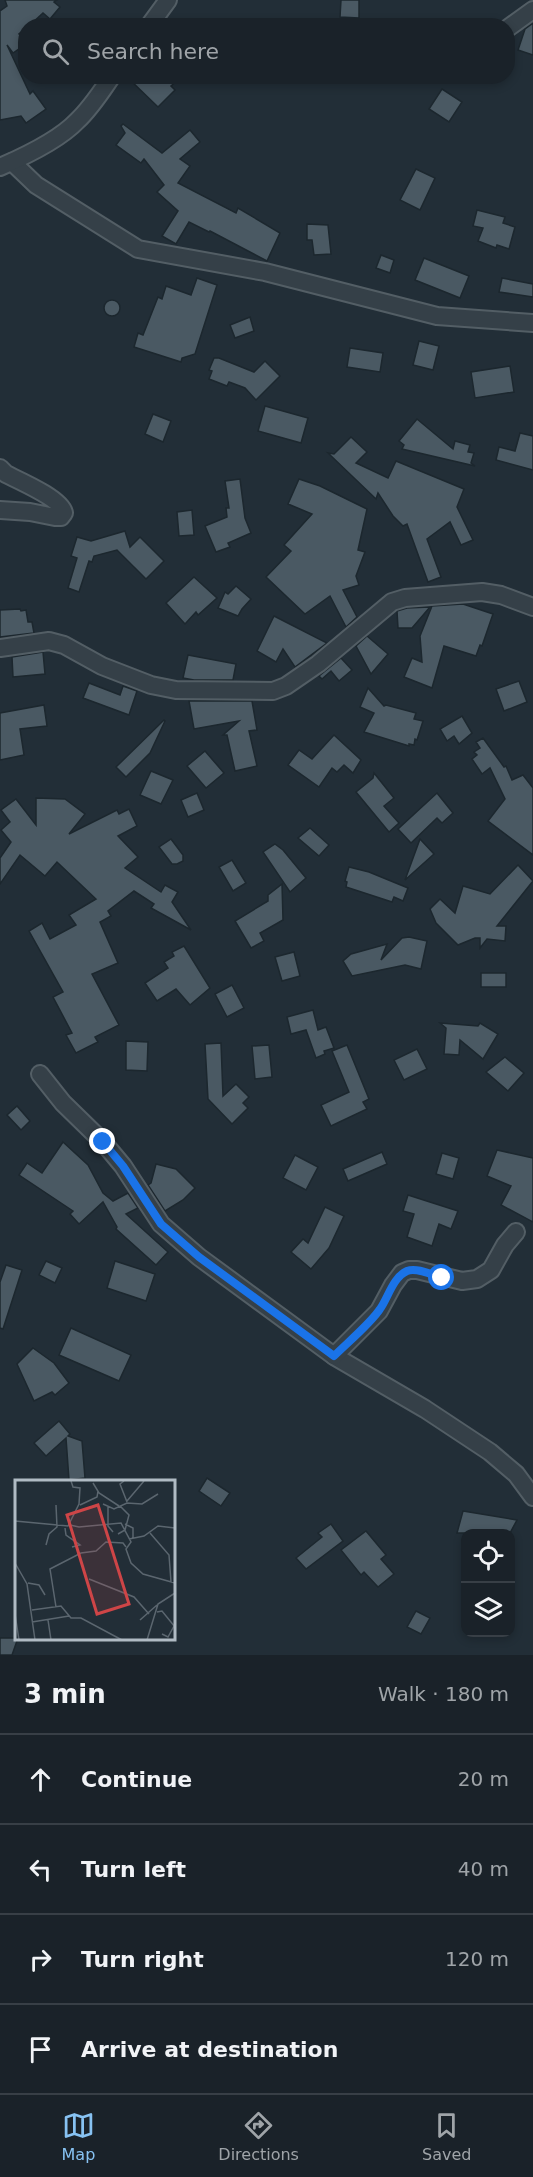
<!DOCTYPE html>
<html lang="en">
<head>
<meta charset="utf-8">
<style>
  :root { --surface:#1a2229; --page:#232a31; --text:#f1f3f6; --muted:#9fa4a8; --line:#383f46; --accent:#87c2f2 }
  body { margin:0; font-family:"DejaVu Sans",sans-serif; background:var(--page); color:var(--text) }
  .controls { position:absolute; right:18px; bottom:18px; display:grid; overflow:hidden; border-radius:12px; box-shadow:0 3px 9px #0003 }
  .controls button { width:54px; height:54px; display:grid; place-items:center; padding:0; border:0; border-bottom:2px solid var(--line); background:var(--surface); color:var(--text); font:30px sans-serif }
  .stop { position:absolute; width:18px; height:18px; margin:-14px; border:4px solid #1a73e8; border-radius:50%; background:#fff }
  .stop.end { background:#1a73e8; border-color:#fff; box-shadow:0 2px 6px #0008 }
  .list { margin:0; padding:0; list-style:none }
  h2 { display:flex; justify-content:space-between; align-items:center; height:78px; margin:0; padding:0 24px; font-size:26px }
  h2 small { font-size:20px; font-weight:400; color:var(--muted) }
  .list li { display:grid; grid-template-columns:39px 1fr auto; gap:18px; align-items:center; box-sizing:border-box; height:90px; padding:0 24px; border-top:2px solid var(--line) }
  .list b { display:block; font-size:22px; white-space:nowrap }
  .list em { font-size:20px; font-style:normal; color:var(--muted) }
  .icon { flex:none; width:33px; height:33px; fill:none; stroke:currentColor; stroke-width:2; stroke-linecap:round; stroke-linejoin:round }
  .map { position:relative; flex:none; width:533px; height:1655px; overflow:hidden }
  .search { position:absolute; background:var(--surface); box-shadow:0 3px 9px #0003; left:18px; right:18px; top:18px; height:66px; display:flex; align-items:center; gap:15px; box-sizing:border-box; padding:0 21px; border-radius:24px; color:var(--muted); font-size:22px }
  .sheet { height:438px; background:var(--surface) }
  nav { display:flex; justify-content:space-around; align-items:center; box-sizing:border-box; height:84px; border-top:2px solid var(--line); background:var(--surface); font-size:16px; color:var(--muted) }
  nav a { display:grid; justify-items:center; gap:3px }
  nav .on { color:var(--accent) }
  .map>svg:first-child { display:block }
</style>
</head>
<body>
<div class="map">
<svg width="533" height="1655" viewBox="0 0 533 1655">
  <rect width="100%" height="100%" fill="#222e37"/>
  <g fill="#4a5963" stroke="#1c272e" stroke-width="1.5">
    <polygon points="5,0 57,0 54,2 60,7 50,19 43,13 29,26 26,26 26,28 19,34 26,44 13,53 7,45 30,94 33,91 46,109 26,123 21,116 0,120 0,11 7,6"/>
    <polygon points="341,0 359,0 359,18 340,17"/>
    <polygon points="533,23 533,55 518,50 525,29"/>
    <polygon points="126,76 182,76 171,86 175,90 158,107"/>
    <polygon points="442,89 462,102 449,122 429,109"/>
    <polygon points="123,124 162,153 190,130 200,142 180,159 190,166 178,183 236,213 238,208 280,233 267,261 210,231 209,232 189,222 176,244 162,236 178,211 157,192 164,185 144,159 141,163 116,145 125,133 121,126"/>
    <polygon points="416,169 435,178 420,210 400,200"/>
    <polygon points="477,210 505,217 503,223 515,227 509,249 497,245 496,248 478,241 483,228 473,226"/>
    <polygon points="307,224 328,225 331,254 314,255 312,240 307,240"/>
    <polygon points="381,255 394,260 390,273 376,268"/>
    <polygon points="424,258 469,276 460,298 415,280"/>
    <polygon points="197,278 217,285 195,354 182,358 181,362 134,347 138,333 143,335 158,297 162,299 166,286 191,295"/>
    <polygon points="502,278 533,284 533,297 499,292"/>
    <circle cx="112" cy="308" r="8"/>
    <polygon points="250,317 254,331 235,338 230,325"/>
    <polygon points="419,341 439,346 433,370 413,365"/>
    <polygon points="350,348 383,353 380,372 347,367"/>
    <polygon points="214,358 219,358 254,372 265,361 280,376 256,400 245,388 229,382 227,386 209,379 212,371 209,370"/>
    <polygon points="510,366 514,392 475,398 471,372"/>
    <polygon points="265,406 308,418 301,443 258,431"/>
    <polygon points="153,414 171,421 163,442 145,434"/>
    <polygon points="417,419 453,449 455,441 470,445 468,452 474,453 471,463 475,466 402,449 404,445 399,441"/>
    <polygon points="520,433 533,436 533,470 496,460 499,447 515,451"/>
    <polygon points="351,437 367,452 356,463 388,478 396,461 464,489 457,507 473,540 461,545 450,522 427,539 441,577 428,582 407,524 403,526 393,516 378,493 376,499 328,453 334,454"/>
    <polygon points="240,479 245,518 251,533 228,543 230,547 216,552 205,526 227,517 226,508 229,508 225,481"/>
    <polygon points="299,479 320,486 367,509 358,550 365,552 356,576 359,585 343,590 357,617 346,627 330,596 305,614 266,577 291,551 284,545 312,514 288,504"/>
    <polygon points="192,510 194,535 179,536 177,512"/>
    <polygon points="125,531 130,547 140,537 164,561 146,579 117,550 94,556 92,562 89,561 79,592 68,588 77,558 71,556 77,537 91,541"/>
    <polygon points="194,577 217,598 198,615 196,612 185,624 166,603"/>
    <polygon points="236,586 251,599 242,609 238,616 218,608 225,592 228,594"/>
    <polygon points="463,604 493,614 482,646 480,645 476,656 444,646 432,688 404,677 412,658 422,662 420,636 432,606"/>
    <polygon points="430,607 412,628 398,628 397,611 407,608"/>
    <polygon points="20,609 21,611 26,610 28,622 32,622 34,633 0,637 0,610"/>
    <polygon points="274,616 327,643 295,667 283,649 276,662 257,651"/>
    <polygon points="367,636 388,654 371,674 356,646"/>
    <polygon points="43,652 45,674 13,677 12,657"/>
    <polygon points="188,655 236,664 233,680 194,680 183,678"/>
    <polygon points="341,658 352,670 339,681 331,671 322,679 319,676"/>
    <polygon points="519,681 527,702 504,711 496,689"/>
    <polygon points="89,683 120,695 123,686 137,691 129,715 83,698"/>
    <polygon points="368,688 384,706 386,705 416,713 414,719 423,721 417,740 415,739 414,745 409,744 409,746 364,732 374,713 360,707"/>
    <polygon points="189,701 252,701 257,730 249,731 257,766 235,771 227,735 223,735 239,721 194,729"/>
    <polygon points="44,705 47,726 20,729 24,755 0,760 0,713"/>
    <polygon points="462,716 472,733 459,744 454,736 447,741 440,729"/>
    <polygon points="164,720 165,721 150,753 126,777 116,767"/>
    <polygon points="334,735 361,760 353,773 344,765 337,772 332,768 319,787 288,765 299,750 312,759"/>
    <polygon points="483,738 504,767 506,766 512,780 523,775 533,788 533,855 488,821 505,799 490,768 482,774 472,759 477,755 474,752 480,748 476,742"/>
    <polygon points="205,751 224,773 206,788 187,766"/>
    <polygon points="151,771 173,780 161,804 140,795"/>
    <polygon points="374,773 394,798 384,806 399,823 389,832 356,792 373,778"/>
    <polygon points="197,793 204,810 188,817 181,800"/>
    <polygon points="437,793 453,813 442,823 437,818 411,843 398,829"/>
    <polygon points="36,798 65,799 85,814 69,834 117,810 119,814 129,809 137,826 118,836 138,857 125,868 161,892 165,885 178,892 172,902 191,930 151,908 154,904 134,891 108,911 111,916 100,922 118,963 92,974 119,1025 95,1037 98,1042 76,1053 66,1035 72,1033 53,997 63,992 29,931 42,923 50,939 76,925 69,915 96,899 57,862 45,876 20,855 0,884 0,858 11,842 1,830 10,822 1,810 16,799 36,825"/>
    <polygon points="310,828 329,845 319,856 298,838"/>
    <polygon points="171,839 183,855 183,861 177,864 172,864 159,847"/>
    <polygon points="420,839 434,854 405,880"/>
    <polygon points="275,844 283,850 306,878 290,892 263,852"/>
    <polygon points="232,860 246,883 233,891 219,867"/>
    <polygon points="518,865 533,881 497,926 506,926 505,941 487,939 480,948 480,938 475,938 458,945 436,923 430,909 440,899 455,913 463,886 490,894"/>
    <polygon points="349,867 369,872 408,888 403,901 394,897 392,902 346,887 347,882 345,881"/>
    <polygon points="282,884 283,920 260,933 264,941 251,948 235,921 268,901 268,895"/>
    <polygon points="409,937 427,941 421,969 405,965 352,976 343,961 351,954 387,944 381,960 402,938"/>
    <polygon points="184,946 210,988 190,1005 176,989 157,1001 145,983 168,968 164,962 174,956 172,952"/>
    <polygon points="294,952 300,976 282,981 275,957"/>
    <rect x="481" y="973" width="25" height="14"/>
    <polygon points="232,985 244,1008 227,1017 215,994"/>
    <polygon points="313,1010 318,1030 326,1027 334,1048 324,1051 325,1054 316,1058 306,1030 291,1034 287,1017"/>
    <polygon points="440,1023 478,1026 480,1023 498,1034 483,1059 460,1040 459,1055 444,1054 446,1028"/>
    <polygon points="126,1041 148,1042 147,1071 126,1070"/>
    <polygon points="221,1043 223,1096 236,1084 249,1097 243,1103 248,1108 232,1124 208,1099 205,1044"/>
    <polygon points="269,1045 272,1077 255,1079 252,1046"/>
    <polygon points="347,1045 369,1099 363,1102 367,1109 331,1126 321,1105 349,1092 332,1051"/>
    <polygon points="417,1049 427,1069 404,1080 394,1060"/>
    <polygon points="505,1057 524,1073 508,1091 486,1072"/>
    <polygon points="17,1106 30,1121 21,1130 7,1115"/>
    <polygon points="63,1142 88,1165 103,1193 113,1201 128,1193 138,1208 126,1214 168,1252 156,1265 116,1229 117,1227 103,1202 79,1224 70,1214 73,1211 19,1175 27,1163 42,1173"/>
    <polygon points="497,1150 533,1158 533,1222 501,1205 511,1186 487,1176"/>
    <polygon points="382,1152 387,1164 348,1181 343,1169"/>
    <polygon points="442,1153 459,1158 453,1179 436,1174"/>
    <polygon points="295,1155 318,1167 306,1190 283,1178"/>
    <polygon points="156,1164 176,1169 195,1188 183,1200 165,1211 148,1185 151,1183"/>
    <polygon points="408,1195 458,1211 451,1229 439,1224 432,1246 407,1237 414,1214 403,1211"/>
    <polygon points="325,1207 344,1216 329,1248 311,1269 291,1252 303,1239 308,1243"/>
    <polygon points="46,1261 62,1268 55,1283 39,1275"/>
    <polygon points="115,1261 155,1274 146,1301 107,1288"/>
    <polygon points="6,1265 22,1270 3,1329 0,1328 0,1282"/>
    <polygon points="71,1328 131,1355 119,1381 59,1355"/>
    <polygon points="33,1348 54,1363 69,1383 55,1395 52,1392 34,1401 17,1364"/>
    <polygon points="59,1421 70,1434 68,1436 82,1441 85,1478 69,1480 66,1438 46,1456 34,1443"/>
    <polygon points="207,1478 230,1493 221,1506 199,1491"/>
    <polygon points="463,1511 517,1520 510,1533 457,1533"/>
    <polygon points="331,1524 343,1541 306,1569 296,1558 322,1537 318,1533"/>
    <polygon points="366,1531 386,1555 381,1559 394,1574 378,1587 364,1572 361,1575 341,1550"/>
    <polygon points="416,1611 430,1618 421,1634 407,1627"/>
    <polygon points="0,1638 18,1638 12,1655 0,1655"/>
  </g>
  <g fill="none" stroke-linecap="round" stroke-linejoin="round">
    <defs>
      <g id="street">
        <polyline points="149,26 168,0"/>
        <polyline points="508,28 533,10"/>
        <polyline points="12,162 36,185 138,249 265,272 437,316 533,323"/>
        <path d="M0 167C23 157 60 139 77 121 91 108 101 92 112 76"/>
        <path d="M0 468 6 474C20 481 62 499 64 513L61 517H55L30 512 0 510"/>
        <polyline points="0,648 49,641 64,645 102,666 151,685 176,690 273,691 286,686 318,664 392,602 405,598 482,592 501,595 533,607"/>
        <polyline points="40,1074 63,1103 103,1142 123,1166 161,1224 199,1257 334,1356 425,1409 490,1452 516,1474 533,1497"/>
        <polyline points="334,1356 379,1311 393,1285 402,1273 409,1270 417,1270 462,1281 477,1279 491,1270 505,1245 516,1232"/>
      </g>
    </defs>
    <use href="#street" stroke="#535e65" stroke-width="20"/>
    <use href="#street" stroke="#354048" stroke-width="16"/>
  </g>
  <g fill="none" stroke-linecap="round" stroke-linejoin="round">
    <path stroke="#1a73e8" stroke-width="8" d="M103 1142 123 1166 161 1224 199 1257 334 1356C347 1343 371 1323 380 1309 388 1298 393 1277 407 1271 417 1267 432 1275 442 1278"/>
  </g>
  <g transform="translate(15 1480)">
    <rect width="160" height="160" fill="#222e37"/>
    <path fill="none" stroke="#5b666f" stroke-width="1.5" d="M109 1 105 4 112 22M78 3 84 13 104 26M112 21 129 1M88 24 99 29 112 23 127 24 143 14M65 25 82 17 83 11M93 26V46L98 52M0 41 53 46 64 24 65 8 58 7 56 1M110 44 118 48V58M55 45 64 47 106 43 116 62 111 69 116 83 128 94 160 103M50 48 51 55 65 65 57 67M135 53 154 75 156 102M103 54 110 50 114 35 105 26M114 59 129 56 143 46 160 48M31 65 34 54 42 47 41 25M0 83 12 104 20 160M74 99 119 117 134 134M13 103 24 105 30 115M41 127 35 89 66 73 81 71 91 62 108 63 111 67M17 130 46 126 56 138H66L107 160M142 132 147 131 160 147M0 134 4 160M33 140 36 160M125 140 142 125M17 142 54 136M147 154 153 157 159 146M132 160 143 124 160 113"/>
    <path fill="#ce4547" fill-opacity="0.15" stroke="#ce4547" stroke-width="3" d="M83 25 114 124 82 134 52 35Z"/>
    <rect width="160" height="160" fill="none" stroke="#b0bbc4" stroke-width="3"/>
  </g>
</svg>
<div class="controls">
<button><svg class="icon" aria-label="locate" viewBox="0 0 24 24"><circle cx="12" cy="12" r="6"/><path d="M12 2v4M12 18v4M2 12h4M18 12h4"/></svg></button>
<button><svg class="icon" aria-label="layers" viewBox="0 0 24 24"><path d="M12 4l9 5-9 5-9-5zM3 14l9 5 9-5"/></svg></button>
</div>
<div class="stop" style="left:442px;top:1278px"></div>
<div class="stop end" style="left:103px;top:1142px"></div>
<div class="search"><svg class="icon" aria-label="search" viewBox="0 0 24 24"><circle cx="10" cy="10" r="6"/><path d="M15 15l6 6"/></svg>Search here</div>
</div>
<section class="sheet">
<h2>3 min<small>Walk · 180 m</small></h2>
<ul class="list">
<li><svg class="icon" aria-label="ahead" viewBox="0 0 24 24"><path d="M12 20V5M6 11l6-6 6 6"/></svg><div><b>Continue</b></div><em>20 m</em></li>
<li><svg class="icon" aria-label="left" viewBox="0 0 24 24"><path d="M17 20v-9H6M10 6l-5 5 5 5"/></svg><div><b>Turn left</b></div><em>40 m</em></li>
<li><svg class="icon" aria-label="right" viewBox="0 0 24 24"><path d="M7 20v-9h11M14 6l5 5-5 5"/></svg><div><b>Turn right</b></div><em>120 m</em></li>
<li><svg class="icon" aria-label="arrive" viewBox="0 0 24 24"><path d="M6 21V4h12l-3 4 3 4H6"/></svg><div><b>Arrive at destination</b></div></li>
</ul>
</section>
<nav>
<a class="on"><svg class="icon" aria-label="map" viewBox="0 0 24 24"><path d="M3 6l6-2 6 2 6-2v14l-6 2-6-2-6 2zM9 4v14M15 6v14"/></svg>Map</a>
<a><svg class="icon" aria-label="directions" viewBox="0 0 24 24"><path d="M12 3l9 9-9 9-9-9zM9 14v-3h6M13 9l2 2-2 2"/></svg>Directions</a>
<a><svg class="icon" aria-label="saved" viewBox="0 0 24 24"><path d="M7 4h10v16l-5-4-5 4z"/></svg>Saved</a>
</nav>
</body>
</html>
